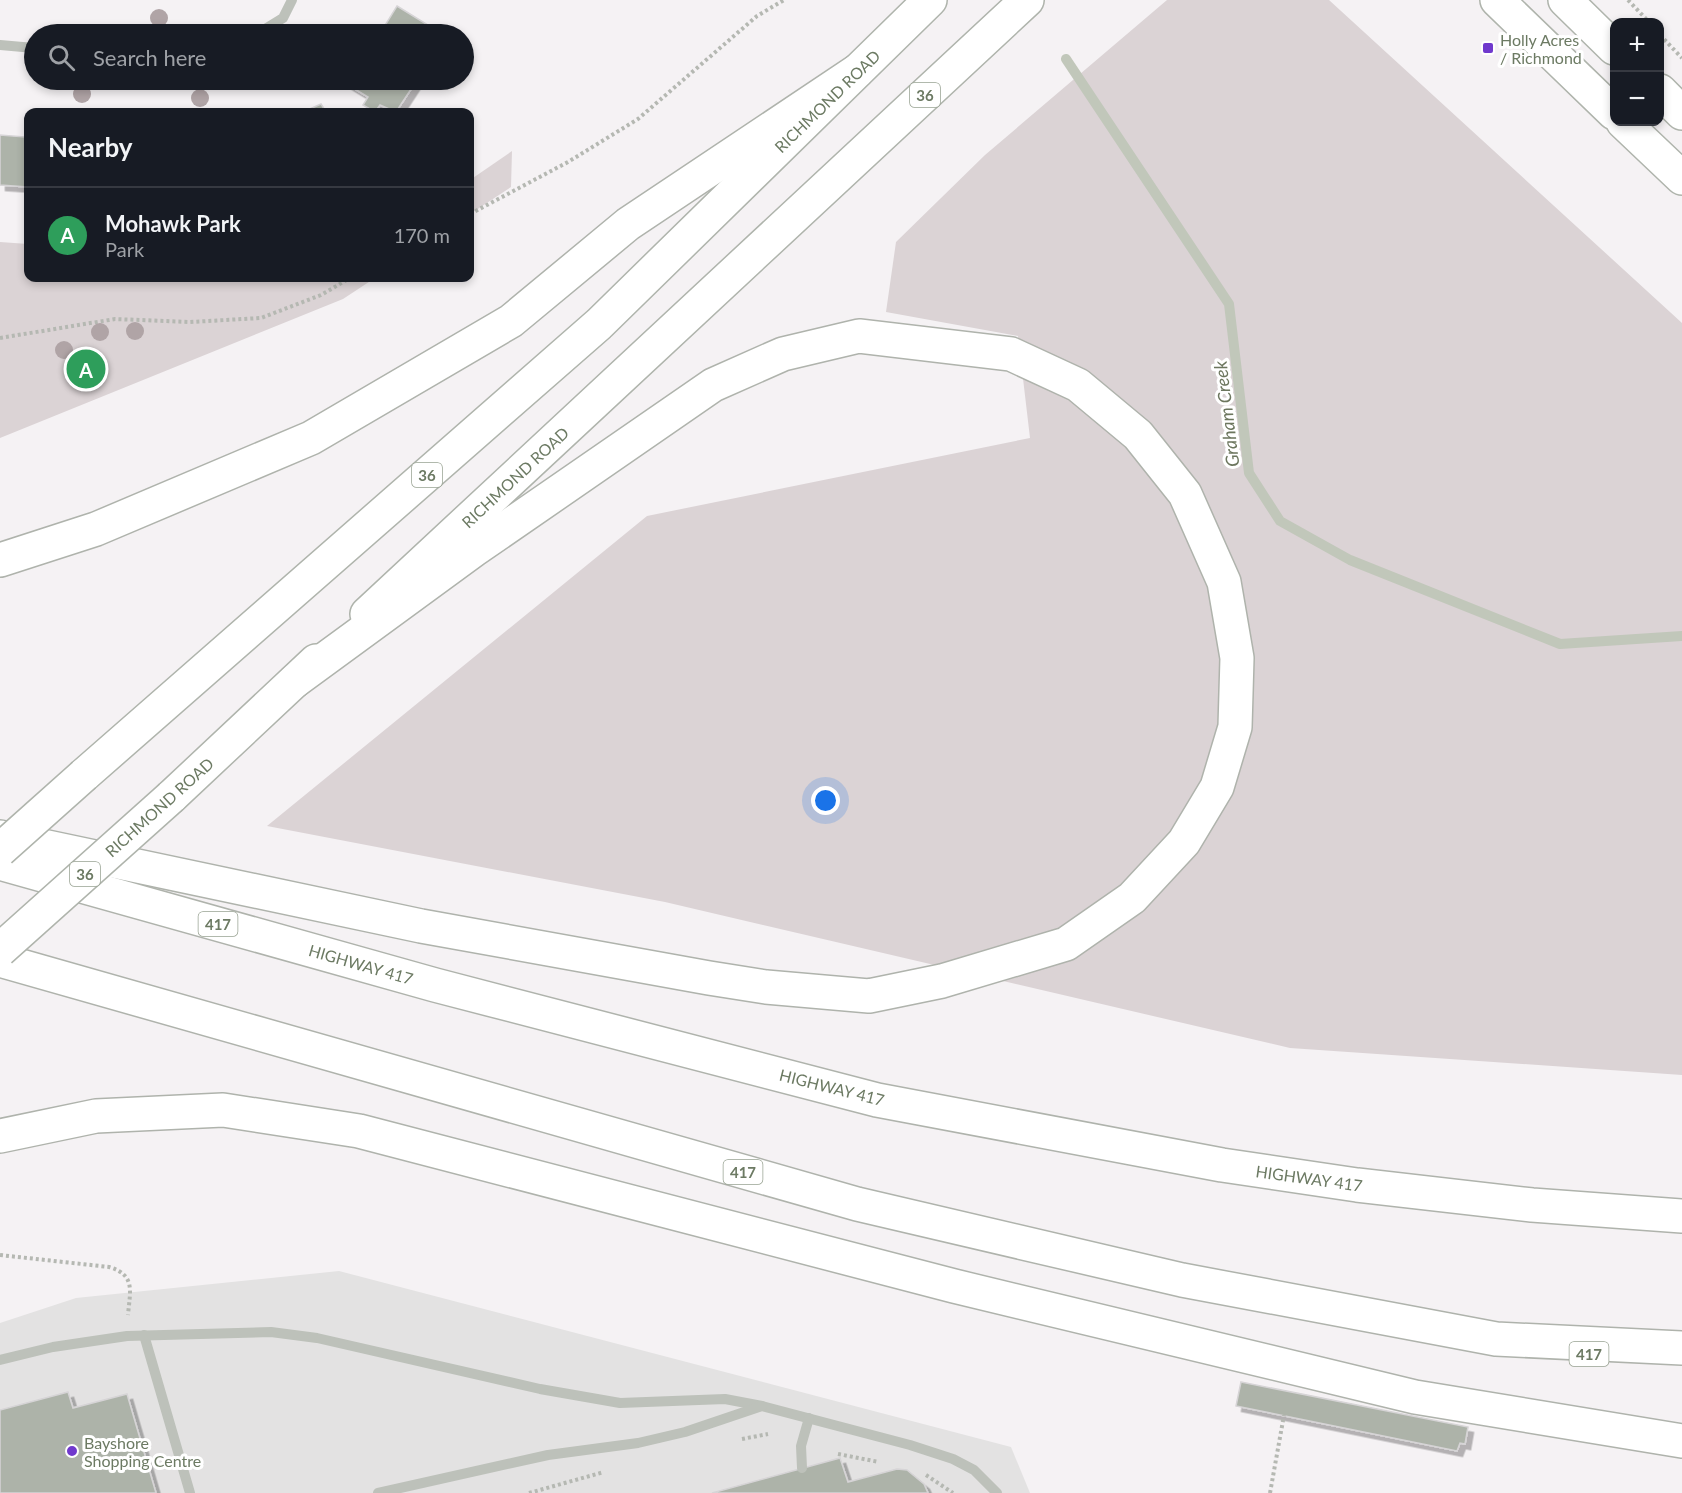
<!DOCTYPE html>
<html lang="en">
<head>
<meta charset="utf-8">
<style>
  :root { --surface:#171b24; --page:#242831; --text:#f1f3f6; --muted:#9ea1a6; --line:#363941; --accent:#0b8043 }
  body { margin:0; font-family:Lato,sans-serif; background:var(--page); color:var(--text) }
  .controls { position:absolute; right:18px; top:18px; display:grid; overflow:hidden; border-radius:12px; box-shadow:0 3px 9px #0003 }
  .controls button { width:54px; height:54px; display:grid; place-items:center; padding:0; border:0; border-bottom:2px solid var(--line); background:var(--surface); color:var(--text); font:30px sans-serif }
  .you { position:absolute; left:826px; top:801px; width:21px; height:21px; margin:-15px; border:4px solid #fff; border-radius:50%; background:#1a73e8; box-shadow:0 0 0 9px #1a73e833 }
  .badge { display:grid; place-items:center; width:39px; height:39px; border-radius:50%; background:var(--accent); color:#fff; font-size:20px; font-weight:700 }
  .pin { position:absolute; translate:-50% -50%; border:3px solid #fff; box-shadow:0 2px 6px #0006 }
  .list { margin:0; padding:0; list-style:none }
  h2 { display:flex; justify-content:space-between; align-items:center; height:78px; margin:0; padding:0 24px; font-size:26px }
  h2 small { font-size:20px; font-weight:400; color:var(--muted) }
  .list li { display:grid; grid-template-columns:39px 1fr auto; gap:18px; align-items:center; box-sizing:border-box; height:96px; padding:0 24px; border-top:2px solid var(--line) }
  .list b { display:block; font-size:22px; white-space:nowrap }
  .list p { margin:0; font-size:20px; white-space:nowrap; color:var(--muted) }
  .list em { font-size:20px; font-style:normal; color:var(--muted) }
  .icon { flex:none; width:33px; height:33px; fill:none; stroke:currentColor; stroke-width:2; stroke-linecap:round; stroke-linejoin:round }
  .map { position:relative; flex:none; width:1682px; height:1493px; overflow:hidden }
  .search { position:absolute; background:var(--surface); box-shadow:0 3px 9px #0003; left:24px; top:24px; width:450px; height:66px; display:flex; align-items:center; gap:15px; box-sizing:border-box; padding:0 21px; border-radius:33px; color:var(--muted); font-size:22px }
  .panel { position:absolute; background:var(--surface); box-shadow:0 3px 9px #0003; left:24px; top:108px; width:450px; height:174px; border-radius:12px }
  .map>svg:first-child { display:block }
</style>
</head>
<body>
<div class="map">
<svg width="1682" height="1493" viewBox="0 0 1682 1493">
  <defs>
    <filter id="shadow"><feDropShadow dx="5.5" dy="5.5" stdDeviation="0" flood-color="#0004"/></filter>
  </defs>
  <rect width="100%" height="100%" fill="#f5f2f4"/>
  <polygon fill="#e3e2e2" points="339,1271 1011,1447 1030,1493 0,1493 0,1323 76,1298"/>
  <g fill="#dbd3d5">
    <polygon points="1167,0 1329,0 1682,323 1682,1075 1290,1048 665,902 267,826 647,516 1030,438 1018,336 886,312 896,242 985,155"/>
    <polygon points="512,151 511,187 470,214 470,180"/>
    <polygon points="0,242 28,244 28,278 375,278 343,299 0,438"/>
  </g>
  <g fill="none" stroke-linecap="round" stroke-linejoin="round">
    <polyline stroke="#c1c7ba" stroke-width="10" points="1066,59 1229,304 1249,473 1280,521 1350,560 1560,644 1682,636"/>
  </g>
  <g fill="#adb3a9" stroke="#d6d4d6" stroke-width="1.5" filter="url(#shadow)">
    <polygon points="397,6 436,30 434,34 375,34 378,30 381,32"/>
    <polygon points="347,80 417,80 396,112 380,105 375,112 363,105 368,97 345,83"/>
    <polygon points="321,104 326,112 303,112"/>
    <polygon points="25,134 28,134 28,187 0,185 0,135 25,137"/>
    <polygon points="1241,1382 1468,1427 1465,1444 1460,1443 1457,1451 1236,1406"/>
    <polygon points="68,1392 73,1408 127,1394 156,1493 0,1493 0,1410"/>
    <polygon points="840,1458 848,1482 897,1469 907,1470 924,1484 928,1493 712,1493"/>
  </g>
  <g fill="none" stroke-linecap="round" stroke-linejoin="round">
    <defs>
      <g id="major">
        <polyline points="1497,0 1614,113"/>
        <polyline points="1565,0 1614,48"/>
        <polyline points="1660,91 1682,113"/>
        <polyline points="1623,122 1682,178"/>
        <polyline points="367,614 1027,0"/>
        <polyline points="84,775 599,324 930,0"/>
        <polyline points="171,797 316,661"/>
      </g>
      <g id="highway">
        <polyline points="0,560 96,529 311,438 511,321 628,224 857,71"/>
        <polyline points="0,837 421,926 709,978 766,987 869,996 942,981 1066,944 1132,898 1184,842 1217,787 1235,727 1237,658 1224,582 1185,494 1138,435 1078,385 1011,354 859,336 783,354 713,385 474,550 295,681"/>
        <polyline points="0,863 435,985 877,1100 1222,1165 1357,1185 1532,1205 1682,1216"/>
        <polyline points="0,960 857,1204 1182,1280 1496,1339 1682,1348"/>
        <polyline points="0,1136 96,1116 223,1110 359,1131 954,1286 1415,1397 1682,1441"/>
      </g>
    </defs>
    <use href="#major" stroke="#afb4ac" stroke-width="36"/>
    <use href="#highway" stroke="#afb3ac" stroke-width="36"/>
    <g stroke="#b5b8b2" stroke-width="4" stroke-dasharray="3 3" stroke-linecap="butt">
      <polyline points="1628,0 1649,22"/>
      <polyline points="1660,35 1682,58"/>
      <polyline points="470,214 568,162 638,119 757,16 784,0"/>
      <polyline points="0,338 115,319 190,322 261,318 321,295 350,278"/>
      <path d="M0 1255 109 1267C136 1275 130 1291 128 1315"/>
      <polyline points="742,1439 768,1434"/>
      <polyline points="838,1454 879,1462"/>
      <polyline points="926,1475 953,1493"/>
      <polyline points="529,1493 604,1472"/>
      <polyline points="1270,1493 1284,1415"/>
    </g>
    <g stroke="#bdc1ba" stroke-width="10">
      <polyline points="257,34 283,18 292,0"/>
      <polyline points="0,45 34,48"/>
      <polyline points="144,1335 190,1493"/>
      <polyline points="0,1360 53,1347 127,1336 271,1332 317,1338 540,1389 620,1403 725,1399 762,1406 910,1445 953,1459 974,1470 997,1493"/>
      <polyline points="802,1468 801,1446 809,1418"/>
      <polyline points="378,1493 548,1455 638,1443 685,1432 762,1406"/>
    </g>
    <use href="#major" stroke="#fff" stroke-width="33"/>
    <use href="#highway" stroke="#fff" stroke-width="33"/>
    <defs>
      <g id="major-bridge">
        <polyline points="0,850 84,775"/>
        <polyline points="0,950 171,797"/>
      </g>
    </defs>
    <use href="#major-bridge" stroke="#afb4ac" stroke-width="36" stroke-linecap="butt"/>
    <use href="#major-bridge" stroke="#fff" stroke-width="33"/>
  </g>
  <g fill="#b0a4a6">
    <circle cx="159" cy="18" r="9"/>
    <circle cx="82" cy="94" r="9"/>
    <circle cx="200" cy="98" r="9"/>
    <circle cx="135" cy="331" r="9"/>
    <circle cx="100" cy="332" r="9"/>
    <circle cx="64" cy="350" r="9"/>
  </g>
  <g fill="#7039cd" stroke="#fff" stroke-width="2">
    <rect x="1482" y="42" width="12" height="12" rx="3"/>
    <circle cx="72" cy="1451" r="6"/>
  </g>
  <g text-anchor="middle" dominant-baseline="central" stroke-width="6" stroke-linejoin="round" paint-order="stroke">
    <g fill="#fff" stroke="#98a292" stroke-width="1.5">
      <rect x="910" y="83" width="30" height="24" rx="4.5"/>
      <rect x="412" y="463" width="30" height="24" rx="4.5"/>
      <rect x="70" y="862" width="30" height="24" rx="4.5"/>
      <rect x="198.5" y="912" width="39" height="24" rx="4.5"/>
      <rect x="723.5" y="1160" width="39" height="24" rx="4.5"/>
      <rect x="1569.5" y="1342" width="39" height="24" rx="4.5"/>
    </g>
    <g font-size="15" font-weight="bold" fill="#6c7a63">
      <text x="925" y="95">36</text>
      <text x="427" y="475">36</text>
      <text x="85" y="874">36</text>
      <text x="218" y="924">417</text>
      <text x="743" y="1172">417</text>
      <text x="1589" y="1354">417</text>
    </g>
    <g font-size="16" fill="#6c7a63" stroke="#fff" text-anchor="start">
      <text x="1500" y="39">Holly Acres<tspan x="1500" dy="18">/ Richmond</tspan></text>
      <text x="84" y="1442">Bayshore<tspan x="84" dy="18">Shopping Centre</tspan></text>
    </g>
    <g font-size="16" fill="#6c7a63" stroke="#fff">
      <text transform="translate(827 101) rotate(-44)">RICHMOND ROAD</text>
      <text transform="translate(515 477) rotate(-43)">RICHMOND ROAD</text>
      <text transform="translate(159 807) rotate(-42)">RICHMOND ROAD</text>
      <text transform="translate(361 964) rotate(16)">HIGHWAY 417</text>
      <text transform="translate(832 1087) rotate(14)">HIGHWAY 417</text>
      <text transform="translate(1309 1178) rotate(8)">HIGHWAY 417</text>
    </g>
    <g font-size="18" font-style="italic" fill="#6c765e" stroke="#fff">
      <text transform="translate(1226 414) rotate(-97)">Graham Creek</text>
    </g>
  </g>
</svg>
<div class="controls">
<button>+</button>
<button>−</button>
</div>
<div class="you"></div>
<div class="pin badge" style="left:86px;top:369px;background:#2e9e5b">A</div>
<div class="search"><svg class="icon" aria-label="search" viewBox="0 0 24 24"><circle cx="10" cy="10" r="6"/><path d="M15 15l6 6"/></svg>Search here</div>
<section class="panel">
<h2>Nearby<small></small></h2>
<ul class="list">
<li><span class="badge" style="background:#2e9e5b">A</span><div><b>Mohawk Park</b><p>Park</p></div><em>170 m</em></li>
</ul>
</section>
</div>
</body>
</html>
